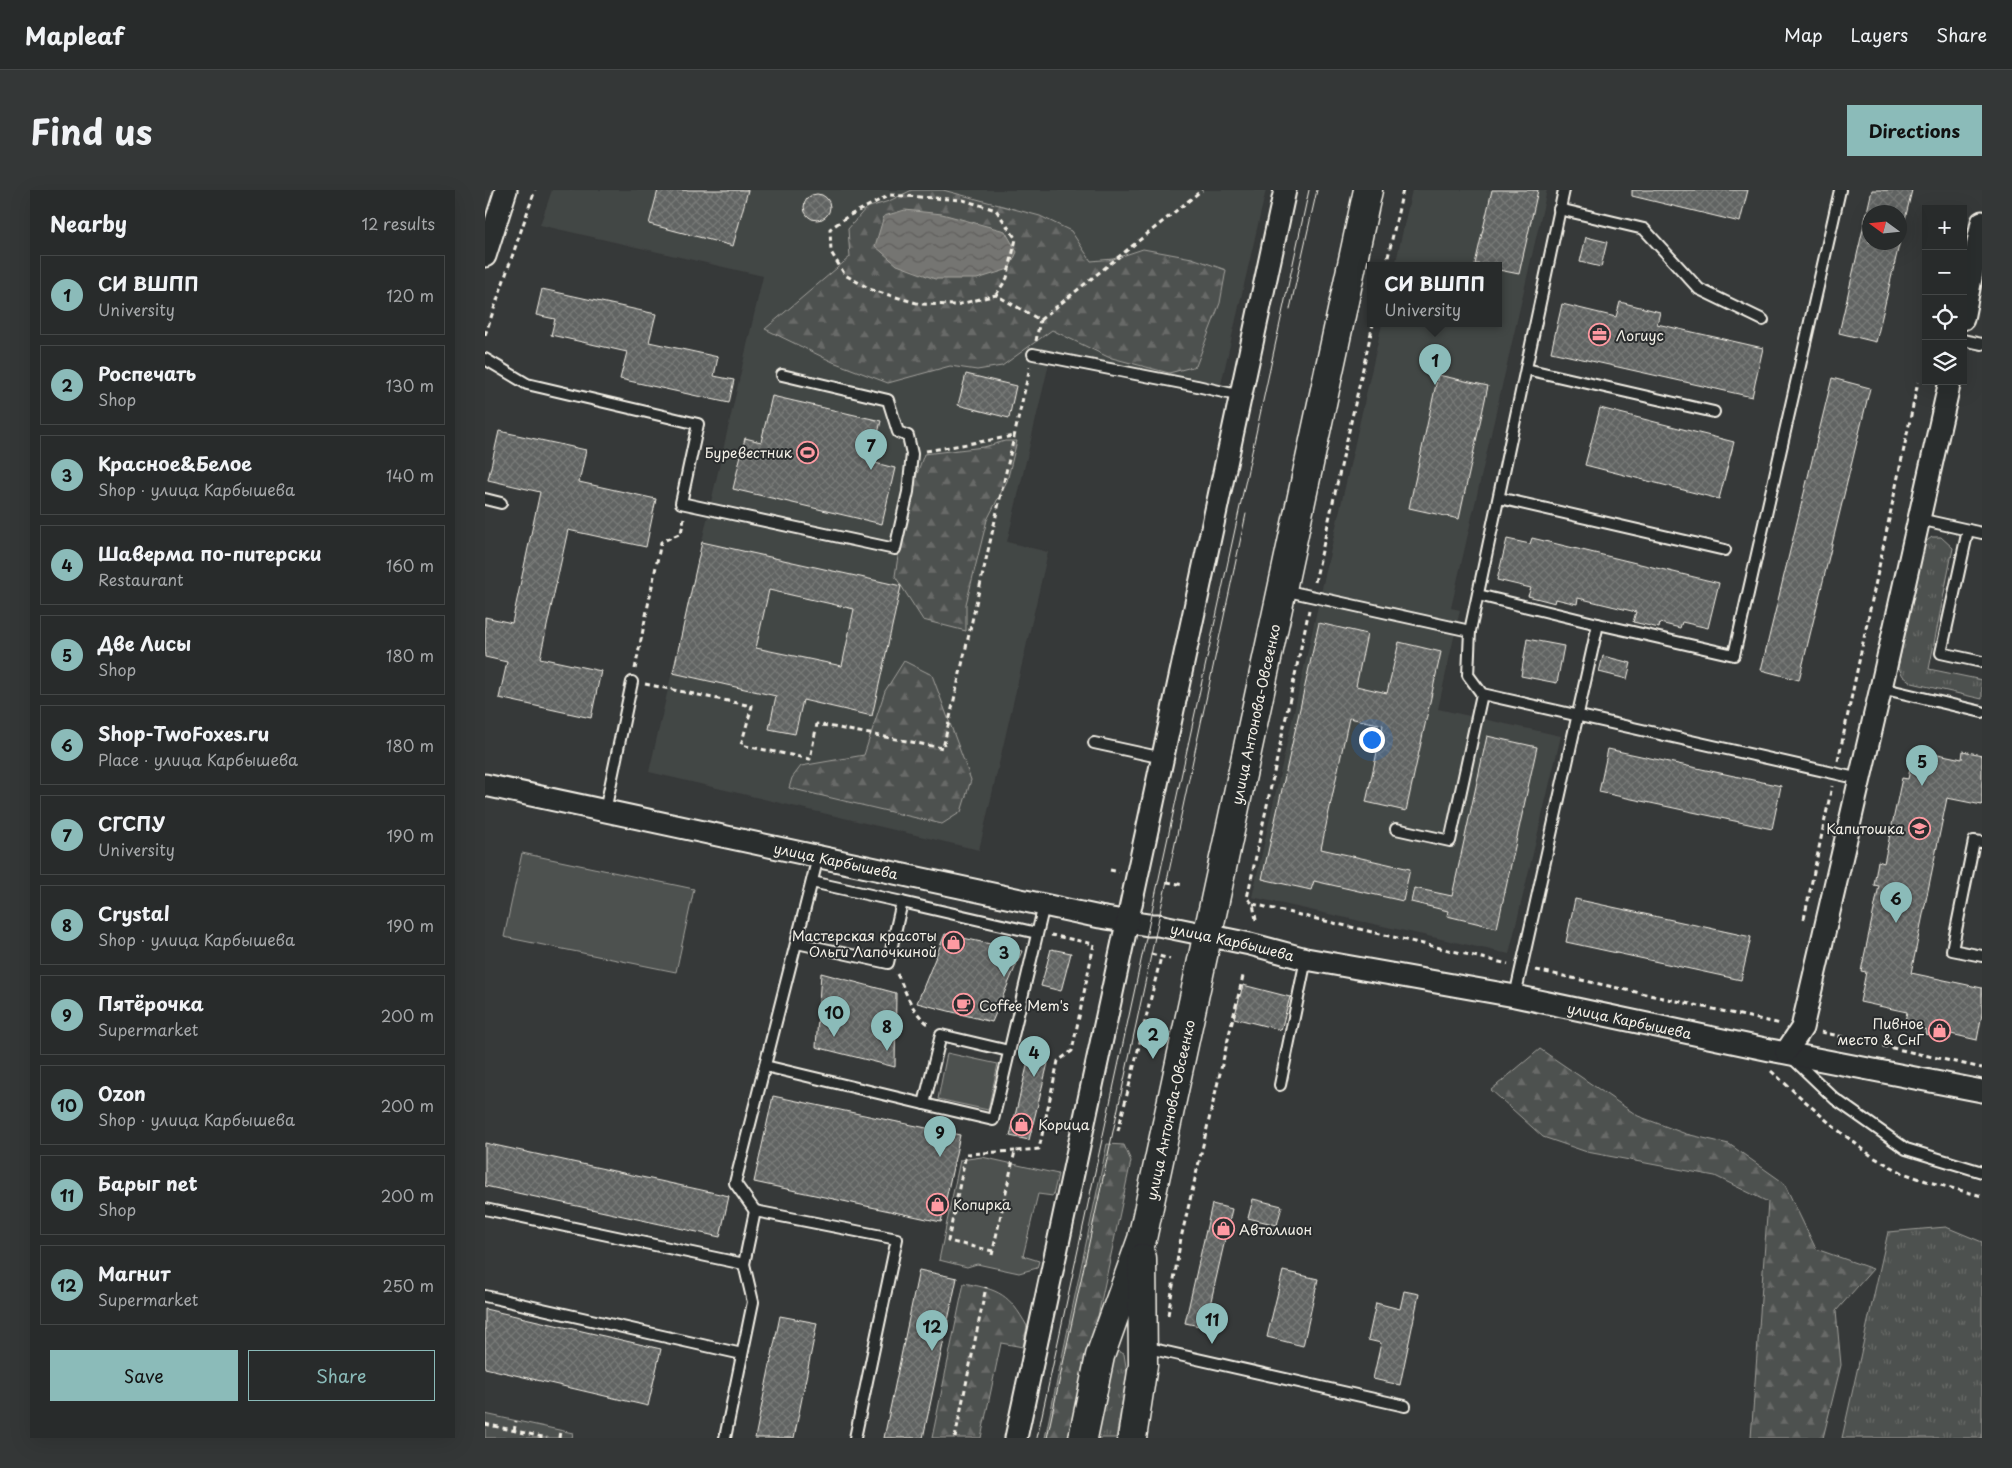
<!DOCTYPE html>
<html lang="en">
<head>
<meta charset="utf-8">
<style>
  :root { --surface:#282b2b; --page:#343737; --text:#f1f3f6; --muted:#a5a7a9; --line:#444747; --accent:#8bbbb9 }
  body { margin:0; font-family:"Playpen Sans",sans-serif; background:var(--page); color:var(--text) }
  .controls { position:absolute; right:15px; top:15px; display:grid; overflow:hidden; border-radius:0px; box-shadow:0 5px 20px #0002 }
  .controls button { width:45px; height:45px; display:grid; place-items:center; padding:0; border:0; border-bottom:1px solid var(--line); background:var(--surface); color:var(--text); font:25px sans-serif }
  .compass { position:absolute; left:1377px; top:15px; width:45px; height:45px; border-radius:50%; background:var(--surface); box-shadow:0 5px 20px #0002; rotate:285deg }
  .you { position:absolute; left:886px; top:549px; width:18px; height:18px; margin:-12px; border:4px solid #fff; border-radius:50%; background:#1a73e8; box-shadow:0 0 0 8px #1a73e833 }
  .badge { display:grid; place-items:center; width:32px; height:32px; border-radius:50%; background:var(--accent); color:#111; font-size:16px; font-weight:700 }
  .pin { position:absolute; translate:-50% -41px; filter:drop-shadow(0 1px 2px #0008) }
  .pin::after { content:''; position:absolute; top:26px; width:18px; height:15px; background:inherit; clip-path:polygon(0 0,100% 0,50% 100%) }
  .popup { position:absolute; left:882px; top:72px; width:135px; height:65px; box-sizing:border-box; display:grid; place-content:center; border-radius:0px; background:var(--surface); filter:drop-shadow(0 1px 4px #0005); font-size:16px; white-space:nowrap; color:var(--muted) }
  .popup b { font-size:19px; color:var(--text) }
  .popup::after { content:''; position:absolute; left:50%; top:100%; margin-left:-10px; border:10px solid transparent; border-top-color:var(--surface) }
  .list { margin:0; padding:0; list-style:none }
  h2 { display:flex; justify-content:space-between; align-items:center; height:65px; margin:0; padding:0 20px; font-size:21px }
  h2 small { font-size:16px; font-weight:400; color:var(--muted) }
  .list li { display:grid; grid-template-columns:32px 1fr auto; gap:15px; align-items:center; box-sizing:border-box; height:80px; margin:0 10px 10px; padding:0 10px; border:1px solid var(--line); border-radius:0px }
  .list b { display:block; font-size:19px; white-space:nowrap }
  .list p { margin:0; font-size:16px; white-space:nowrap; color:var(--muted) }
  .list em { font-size:16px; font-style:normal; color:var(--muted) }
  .actions { display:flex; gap:10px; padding:15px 20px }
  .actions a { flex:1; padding:11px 0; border:1px solid var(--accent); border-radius:0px; text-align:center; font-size:18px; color:var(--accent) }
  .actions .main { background:var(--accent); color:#111 }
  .icon { flex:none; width:28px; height:28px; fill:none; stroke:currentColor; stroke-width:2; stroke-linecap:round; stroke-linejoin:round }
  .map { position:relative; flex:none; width:1497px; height:1248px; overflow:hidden; border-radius:0px }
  header { display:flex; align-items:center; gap:30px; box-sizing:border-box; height:70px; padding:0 25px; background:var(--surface); border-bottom:1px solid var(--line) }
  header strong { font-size:24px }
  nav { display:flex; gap:28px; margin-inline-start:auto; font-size:18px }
  .intro { display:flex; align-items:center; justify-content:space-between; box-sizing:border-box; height:120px; padding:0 30px }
  h1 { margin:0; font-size:35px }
  .button { padding:12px 22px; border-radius:0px; background:var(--accent); color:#111; font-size:18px; font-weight:700 }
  main { display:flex; gap:30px; padding:0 30px }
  aside { flex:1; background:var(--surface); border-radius:0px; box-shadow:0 5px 20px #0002 }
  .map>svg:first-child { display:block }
</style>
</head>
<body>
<header>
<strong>Mapleaf</strong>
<nav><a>Map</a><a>Layers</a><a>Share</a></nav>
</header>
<div class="intro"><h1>Find us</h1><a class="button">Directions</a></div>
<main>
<aside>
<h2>Nearby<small>12 results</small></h2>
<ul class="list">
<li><span class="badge">1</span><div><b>СИ ВШПП</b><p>University</p></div><em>120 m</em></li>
<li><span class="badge">2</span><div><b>Роспечать</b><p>Shop</p></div><em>130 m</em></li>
<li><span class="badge">3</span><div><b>Красное&amp;Белое</b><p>Shop · улица Карбышева</p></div><em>140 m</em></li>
<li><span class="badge">4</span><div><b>Шаверма по-питерски</b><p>Restaurant</p></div><em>160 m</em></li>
<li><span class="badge">5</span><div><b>Две Лисы</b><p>Shop</p></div><em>180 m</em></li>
<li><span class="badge">6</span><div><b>Shop-TwoFoxes.ru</b><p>Place · улица Карбышева</p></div><em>180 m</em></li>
<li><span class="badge">7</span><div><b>СГСПУ</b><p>University</p></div><em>190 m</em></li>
<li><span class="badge">8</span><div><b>Crystal</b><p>Shop · улица Карбышева</p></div><em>190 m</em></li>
<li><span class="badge">9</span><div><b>Пятёрочка</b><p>Supermarket</p></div><em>200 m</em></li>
<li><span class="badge">10</span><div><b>Ozon</b><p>Shop · улица Карбышева</p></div><em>200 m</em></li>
<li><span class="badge">11</span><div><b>Барыг net</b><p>Shop</p></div><em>200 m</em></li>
<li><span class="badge">12</span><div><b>Магнит</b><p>Supermarket</p></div><em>250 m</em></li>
</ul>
<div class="actions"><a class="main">Save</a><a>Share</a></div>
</aside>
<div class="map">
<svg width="1497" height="1248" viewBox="0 0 1497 1248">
  <defs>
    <pattern id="grass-tufts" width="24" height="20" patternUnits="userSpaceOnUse" patternTransform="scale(1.25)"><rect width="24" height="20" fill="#4e514f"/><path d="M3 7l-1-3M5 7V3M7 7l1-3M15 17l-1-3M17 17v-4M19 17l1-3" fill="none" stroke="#686a68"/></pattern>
    <pattern id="forest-firs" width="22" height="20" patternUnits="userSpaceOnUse" patternTransform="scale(1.25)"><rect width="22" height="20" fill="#4e514f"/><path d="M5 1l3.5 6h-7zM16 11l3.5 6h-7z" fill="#686a68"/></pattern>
    <pattern id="water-waves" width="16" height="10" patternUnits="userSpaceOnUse" patternTransform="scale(1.25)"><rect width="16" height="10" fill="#757572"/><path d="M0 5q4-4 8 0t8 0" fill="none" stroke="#5f5e5c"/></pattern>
    <pattern id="building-cross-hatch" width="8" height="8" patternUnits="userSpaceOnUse" patternTransform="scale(1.25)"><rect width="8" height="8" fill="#616362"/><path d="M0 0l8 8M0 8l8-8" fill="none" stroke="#787a78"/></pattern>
  </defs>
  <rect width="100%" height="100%" fill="#363939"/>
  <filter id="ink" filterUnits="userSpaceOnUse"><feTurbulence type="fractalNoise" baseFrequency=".02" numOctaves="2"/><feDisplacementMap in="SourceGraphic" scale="10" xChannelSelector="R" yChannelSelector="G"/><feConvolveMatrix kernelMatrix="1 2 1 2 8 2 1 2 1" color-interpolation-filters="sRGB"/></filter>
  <g filter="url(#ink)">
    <g fill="#434645">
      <polygon points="67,0 781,0 733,207 565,169 522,352 563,362 494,660 164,582 278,86 55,35"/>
      <polygon points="927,0 1062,0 966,418 975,420 953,519 1076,546 1024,764 767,707 897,134 1014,134 1014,76 910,76"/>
    </g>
    <g fill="url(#grass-tufts)" stroke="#a1a19c">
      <polygon points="1447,347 1456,347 1468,358 1444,479 1497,490 1497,509 1427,493 1418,486 1413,477 1439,353"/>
      <polygon points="1461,1037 1497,1052 1497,1248 1357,1248 1403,1042"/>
      <polygon points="633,1161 639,1164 642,1183 631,1248 611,1248 628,1166"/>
    </g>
    <g fill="url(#forest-firs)" stroke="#a1a19c">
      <polygon points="427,0 458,0 555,26 586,41 606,71 628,69 658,59 707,68 741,80 735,113 711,176 684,183 623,167 567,140 517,176 492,180 465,176 403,193 348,172 280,139 365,67 363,39 381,18 404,11"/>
      <path d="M520 251H532L522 291 502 330 481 414V441L438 430 410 386C416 345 424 304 439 264L499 257Z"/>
      <polygon points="419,471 447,485 486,590 476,622 457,634 304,598 307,588 316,576 379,565 400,501"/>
      <polygon points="1055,859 1153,926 1201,944 1244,954 1299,993 1331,1059 1388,1079 1351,1121 1356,1175 1338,1248 1266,1248 1283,1012 1230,986 1102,962 1058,947 1006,900"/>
      <polygon points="622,954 639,955 646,971 587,1248 560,1248"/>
      <path d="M479 1093C515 1100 524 1104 542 1136L538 1157 516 1153 496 1248H447Z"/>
    </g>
    <g fill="#4e514f" stroke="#a1a19c">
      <polygon points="37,663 209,699 191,782 19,747"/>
      <polygon points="462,863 513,874 503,920 453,909"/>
      <polygon points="497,967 573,984 568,1006 553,1004 538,1066 554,1071 552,1078 534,1083 492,1074 482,1077 454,1070 475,970"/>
      <polygon points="0,1224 88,1243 87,1248 0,1248"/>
    </g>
    <polygon fill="url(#water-waves)" stroke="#a8a7a1" points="420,20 457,24 520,41 532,62 524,79 492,89 450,89 412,75 390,56 399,26"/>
    <g fill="url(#building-cross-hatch)" stroke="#f4f1e8" fill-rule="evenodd">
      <polygon points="173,0 263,0 248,56 164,34"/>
      <polygon points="1007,0 1053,0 1034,84 1014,80 1014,76 990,74"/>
      <polygon points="1147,0 1263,0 1255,32 1147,6"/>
      <path d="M1387 0H1427L1391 152 1354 143ZM1384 22H1414V52H1384Z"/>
      <circle cx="332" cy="17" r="13"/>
      <polygon points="1101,47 1122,52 1116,77 1095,72"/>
      <polygon points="57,99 171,124 164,152 233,167 229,186 249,190 244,213 135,189 142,162 66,145 70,129 51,125"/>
      <polygon points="1135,112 1175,122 1172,134 1278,158 1267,207 1066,162 1077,114 1131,127"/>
      <polygon points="481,184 531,196 524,228 473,215"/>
      <polygon points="953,185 1003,196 974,329 924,318"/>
      <polygon points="1347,188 1385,198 1314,490 1276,480"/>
      <polygon points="287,206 396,231 386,272 410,278 397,334 248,299 260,248 276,252"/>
      <polygon points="1115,218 1249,252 1234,309 1100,275"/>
      <polygon points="14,241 101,260 94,292 171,309 161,357 83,340 55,468 116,481 106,528 14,508 22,472 0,467 0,427 27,433 55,302 3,290"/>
      <polygon points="1047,348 1234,393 1223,438 1197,432 1195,438 1175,433 1174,438 1148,432 1151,422 1093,408 1092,414 1071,409 1070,413 1043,406 1046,398 1012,390 1022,349 1045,354"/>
      <path d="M217 352 416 396 387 526 318 510 310 544 284 539 291 506 188 483ZM284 400 369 419 357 476 271 458Z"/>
      <polygon points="834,433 882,444 871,496 902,503 914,452 956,462 921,621 881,612 898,535 864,528 836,659 925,679 918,711 829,691 826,700 777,689"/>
      <polygon points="1042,449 1079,456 1072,493 1036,486"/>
      <polygon points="1118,466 1146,473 1142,489 1114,482"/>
      <polygon points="1002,546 1052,557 1012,738 962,726 963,721 926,712 929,698 967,706"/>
      <polygon points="1123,559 1296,596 1287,639 1114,602"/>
      <polygon points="1429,559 1477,569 1478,561 1497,565 1497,615 1462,608 1426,783 1497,798 1497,824 1492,850 1466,844 1465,849 1440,844 1441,840 1419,835 1422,822 1375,812 1381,782 1376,781 1394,696 1389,695 1393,671 1399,673 1417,588 1423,589"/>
      <polygon points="1090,709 1266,747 1256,790 1081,752"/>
      <polygon points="460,744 537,761 507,832 432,813"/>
      <polygon points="566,759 586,763 576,801 556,796"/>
      <polygon points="336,783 411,803 410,877 331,857"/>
      <polygon points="758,795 805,807 796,840 749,828"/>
      <polygon points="544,868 563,873 544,950 525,946"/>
      <polygon points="288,906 475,945 456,1032 269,992"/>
      <polygon points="0,953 244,1006 235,1047 0,996"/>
      <polygon points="768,1009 797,1016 792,1035 763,1028"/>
      <polygon points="727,1014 747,1019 720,1137 700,1133"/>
      <polygon points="434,1080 472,1088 438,1248 399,1248"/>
      <polygon points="798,1081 833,1089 818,1156 782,1147"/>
      <polygon points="919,1101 934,1104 915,1195 888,1189 896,1153 883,1150 891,1113 915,1119"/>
      <polygon points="0,1119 176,1159 163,1216 0,1178"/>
      <polygon points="295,1126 332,1133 309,1248 270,1248"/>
    </g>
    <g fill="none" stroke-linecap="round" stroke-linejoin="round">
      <defs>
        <g id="lane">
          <polyline points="1074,19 1159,39 1214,99 1278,130"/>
          <polyline points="1478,150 1497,154"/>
          <polyline points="548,164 712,196 756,206"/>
          <polyline points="0,169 42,194 213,234 196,313 410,359 423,302 427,264 423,246 413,242 403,210 297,185"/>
          <polyline points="1041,179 1229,222"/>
          <polyline points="1014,308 1240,360"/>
          <polyline points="0,309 16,313"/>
          <polyline points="1434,329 1497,343"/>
          <polyline points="1483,340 1456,463 1497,472"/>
          <polyline points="798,400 985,441 1079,0"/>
          <polyline points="993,405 1113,434"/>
          <polyline points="985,441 983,485 997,504 1375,589"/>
          <polyline points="1396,498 1497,522"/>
          <polyline points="609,553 678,568"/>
          <polyline points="120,621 147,492"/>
          <polyline points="911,639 965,651 997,504"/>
          <polyline points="1497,652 1489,651 1467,760 1497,766"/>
          <polyline points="417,712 552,743"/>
          <polyline points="312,753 403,773 417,712 327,692"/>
          <polyline points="1030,806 1113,434 1249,465 1355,0"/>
          <polyline points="524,861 456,845 439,914 508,930 559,715"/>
          <polyline points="1306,867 1350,909 1421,959 1497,982"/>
          <polyline points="280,876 439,914"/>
          <polyline points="795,895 821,769"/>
          <polyline points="0,1019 259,1074 270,1021 412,1049 370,1248"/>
          <polyline points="270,1021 250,993 333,667"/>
          <polyline points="0,1106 257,1164"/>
          <polyline points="659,1157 920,1216"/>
          <polyline points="240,1248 268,1112 259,1074"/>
        </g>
        <g id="street">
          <polyline points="0,66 21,0"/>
          <polyline points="1478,129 1497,32"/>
          <path id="s1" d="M0 595 615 727 663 735H673L765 754 821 769 1030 806 1285 860 1497 901"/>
          <polyline points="1301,862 1317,838 1396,498 1465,191"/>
          <polyline points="531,1248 800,0"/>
        </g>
        <g id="secondary">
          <path id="s2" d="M598 1248 615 1166 657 1049 883 0"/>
          <polyline points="647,1248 658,1175 657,1068"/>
        </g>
      </defs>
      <use href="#lane" stroke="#f4f1e8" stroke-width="14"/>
      <use href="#street" stroke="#f4f1e8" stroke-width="25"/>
      <use href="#secondary" stroke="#f4f1e8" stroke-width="31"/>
      <g stroke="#f4f1e8" stroke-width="3" stroke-dasharray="5 4" stroke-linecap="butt">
        <polyline points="901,76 918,0"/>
        <polyline points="511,105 522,88 531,49 511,20 478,10 405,5 363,26 345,39 346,62 360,85 387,100 435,114 471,115 511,105 555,130 717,0"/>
        <polyline points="0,145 50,0"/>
        <polyline points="551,151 555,130"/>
        <polyline points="441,261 529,246"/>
        <polyline points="830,392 888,134"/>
        <polyline points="150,479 176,352 196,343 199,328"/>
        <polyline points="160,494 267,516 256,555 325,569 332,534 458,558 545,177"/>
        <polyline points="1353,571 1433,192"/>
        <polyline points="625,680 634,682"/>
        <polyline points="682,692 699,695"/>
        <polyline points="768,714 1023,774"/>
        <polyline points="1319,729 1347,596"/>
        <polyline points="771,730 768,714 762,708 824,420"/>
        <polyline points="666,764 685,769"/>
        <polyline points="1051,780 1296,834"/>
        <path d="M412 784C423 805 425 821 446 836"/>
        <polyline points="1336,842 1497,878"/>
        <polyline points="1286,881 1349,937 1388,967 1418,983 1444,992 1497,1006"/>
        <polyline points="633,941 676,767"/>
        <polyline points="508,1061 463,1051 481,964 530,961"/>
        <polyline points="507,1065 530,961 554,959 573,871 587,861 609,754 566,745"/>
        <polyline points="683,1125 696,1048 758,786"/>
        <polyline points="0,1234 62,1248"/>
        <polyline points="29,1241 31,1231"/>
        <polyline points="74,1248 75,1241"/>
        <polyline points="470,1248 501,1097"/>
      </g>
      <use href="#lane" stroke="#2a2d2e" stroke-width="10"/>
      <use href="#street" stroke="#2a2d2e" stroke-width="21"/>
      <use href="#secondary" stroke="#2a2d2e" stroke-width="28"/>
      <g stroke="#f4f1e8" stroke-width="1">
        <polyline points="805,119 832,0"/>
        <polyline points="552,1248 824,0"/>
        <polyline points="562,1248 761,324"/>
      </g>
    </g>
  </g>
  <defs>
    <symbol id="office-ring" viewBox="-11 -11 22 22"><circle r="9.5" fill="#2a2d2e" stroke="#ff9aa2" stroke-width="1.5"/><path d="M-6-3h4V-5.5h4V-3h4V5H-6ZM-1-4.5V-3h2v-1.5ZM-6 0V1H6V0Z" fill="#ff9aa2"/></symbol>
    <symbol id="stadium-ring" viewBox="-11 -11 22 22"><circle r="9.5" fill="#2a2d2e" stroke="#ff9aa2" stroke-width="1.5"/><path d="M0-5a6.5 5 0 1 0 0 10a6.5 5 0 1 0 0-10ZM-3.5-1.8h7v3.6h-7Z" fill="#ff9aa2"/></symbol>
    <symbol id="school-ring" viewBox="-11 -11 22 22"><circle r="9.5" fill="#2a2d2e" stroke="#ff9aa2" stroke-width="1.5"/><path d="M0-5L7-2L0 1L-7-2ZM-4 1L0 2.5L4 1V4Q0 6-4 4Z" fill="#ff9aa2"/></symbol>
    <symbol id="shop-ring" viewBox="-11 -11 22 22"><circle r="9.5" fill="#2a2d2e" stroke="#ff9aa2" stroke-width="1.5"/><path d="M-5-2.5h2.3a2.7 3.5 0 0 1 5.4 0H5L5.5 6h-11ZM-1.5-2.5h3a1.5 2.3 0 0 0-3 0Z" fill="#ff9aa2"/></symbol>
    <symbol id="cafe-ring" viewBox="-11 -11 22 22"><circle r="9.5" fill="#2a2d2e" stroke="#ff9aa2" stroke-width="1.5"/><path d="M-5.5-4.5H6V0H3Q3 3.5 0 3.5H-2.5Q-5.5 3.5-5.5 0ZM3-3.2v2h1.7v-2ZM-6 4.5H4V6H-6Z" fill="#ff9aa2"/></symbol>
  </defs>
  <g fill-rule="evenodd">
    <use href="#office-ring" x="1102" y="132" width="25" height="25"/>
    <use href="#stadium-ring" x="310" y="250" width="25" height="25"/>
    <use href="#school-ring" x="1422" y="626" width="25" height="25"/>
    <use href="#shop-ring" x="456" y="740" width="25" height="25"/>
    <use href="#cafe-ring" x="466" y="802" width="25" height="25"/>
    <use href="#shop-ring" x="1442" y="828" width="25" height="25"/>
    <use href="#shop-ring" x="524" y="922" width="25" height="25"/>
    <use href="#shop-ring" x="440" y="1002" width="25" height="25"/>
    <use href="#shop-ring" x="726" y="1026" width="25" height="25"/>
  </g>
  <g text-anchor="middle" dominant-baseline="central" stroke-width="4" stroke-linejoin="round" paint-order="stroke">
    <g font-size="14" fill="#f4f1e8" stroke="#2a2d2e" text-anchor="start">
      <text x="1131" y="145">Логиус</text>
      <text x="307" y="262" text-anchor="end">Буревестник</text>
      <text x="1419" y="638" text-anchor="end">Капитошка</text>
      <text x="452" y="745" text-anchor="end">Мастерская красоты<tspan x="452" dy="16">Ольги Лапочкиной</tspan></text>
      <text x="494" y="815">Coffee Mem's</text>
      <text x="1439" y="833" text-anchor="end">Пивное<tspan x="1439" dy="16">место &amp; СнГ</tspan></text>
      <text x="553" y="934">Корица</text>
      <text x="468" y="1014">Копирка</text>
      <text x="754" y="1039">Автоллион</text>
    </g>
    <g font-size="14" fill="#f4f1e8" stroke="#2a2d2e">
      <text stroke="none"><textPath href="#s2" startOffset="745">улица Антонова-Овсеенко</textPath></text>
      <text stroke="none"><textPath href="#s1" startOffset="359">улица Карбышева</textPath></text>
      <text stroke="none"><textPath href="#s1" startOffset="764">улица Карбышева</textPath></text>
      <text stroke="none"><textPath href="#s1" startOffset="1169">улица Карбышева</textPath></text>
      <text stroke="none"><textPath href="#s2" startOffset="340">улица Антонова-Овсеенко</textPath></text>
    </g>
  </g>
</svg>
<div class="controls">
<button>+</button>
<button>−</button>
<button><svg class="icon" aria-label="locate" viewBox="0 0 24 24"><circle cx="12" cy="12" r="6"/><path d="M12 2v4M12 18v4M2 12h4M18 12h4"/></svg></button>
<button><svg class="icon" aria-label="layers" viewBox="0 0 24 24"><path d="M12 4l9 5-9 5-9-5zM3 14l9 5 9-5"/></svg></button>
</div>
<svg class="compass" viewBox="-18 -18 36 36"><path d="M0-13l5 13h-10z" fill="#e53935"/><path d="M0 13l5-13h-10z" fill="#a5a7a9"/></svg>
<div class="you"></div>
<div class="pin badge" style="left:950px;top:195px">1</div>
<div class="popup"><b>СИ ВШПП</b>University</div>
<div class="pin badge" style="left:668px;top:869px">2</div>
<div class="pin badge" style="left:519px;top:787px">3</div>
<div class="pin badge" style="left:549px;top:887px">4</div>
<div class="pin badge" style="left:1437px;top:596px">5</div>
<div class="pin badge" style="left:1411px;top:733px">6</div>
<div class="pin badge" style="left:386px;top:280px">7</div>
<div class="pin badge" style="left:402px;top:861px">8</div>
<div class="pin badge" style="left:455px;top:967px">9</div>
<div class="pin badge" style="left:349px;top:847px">10</div>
<div class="pin badge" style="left:727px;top:1154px">11</div>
<div class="pin badge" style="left:447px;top:1161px">12</div>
</div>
</main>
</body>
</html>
